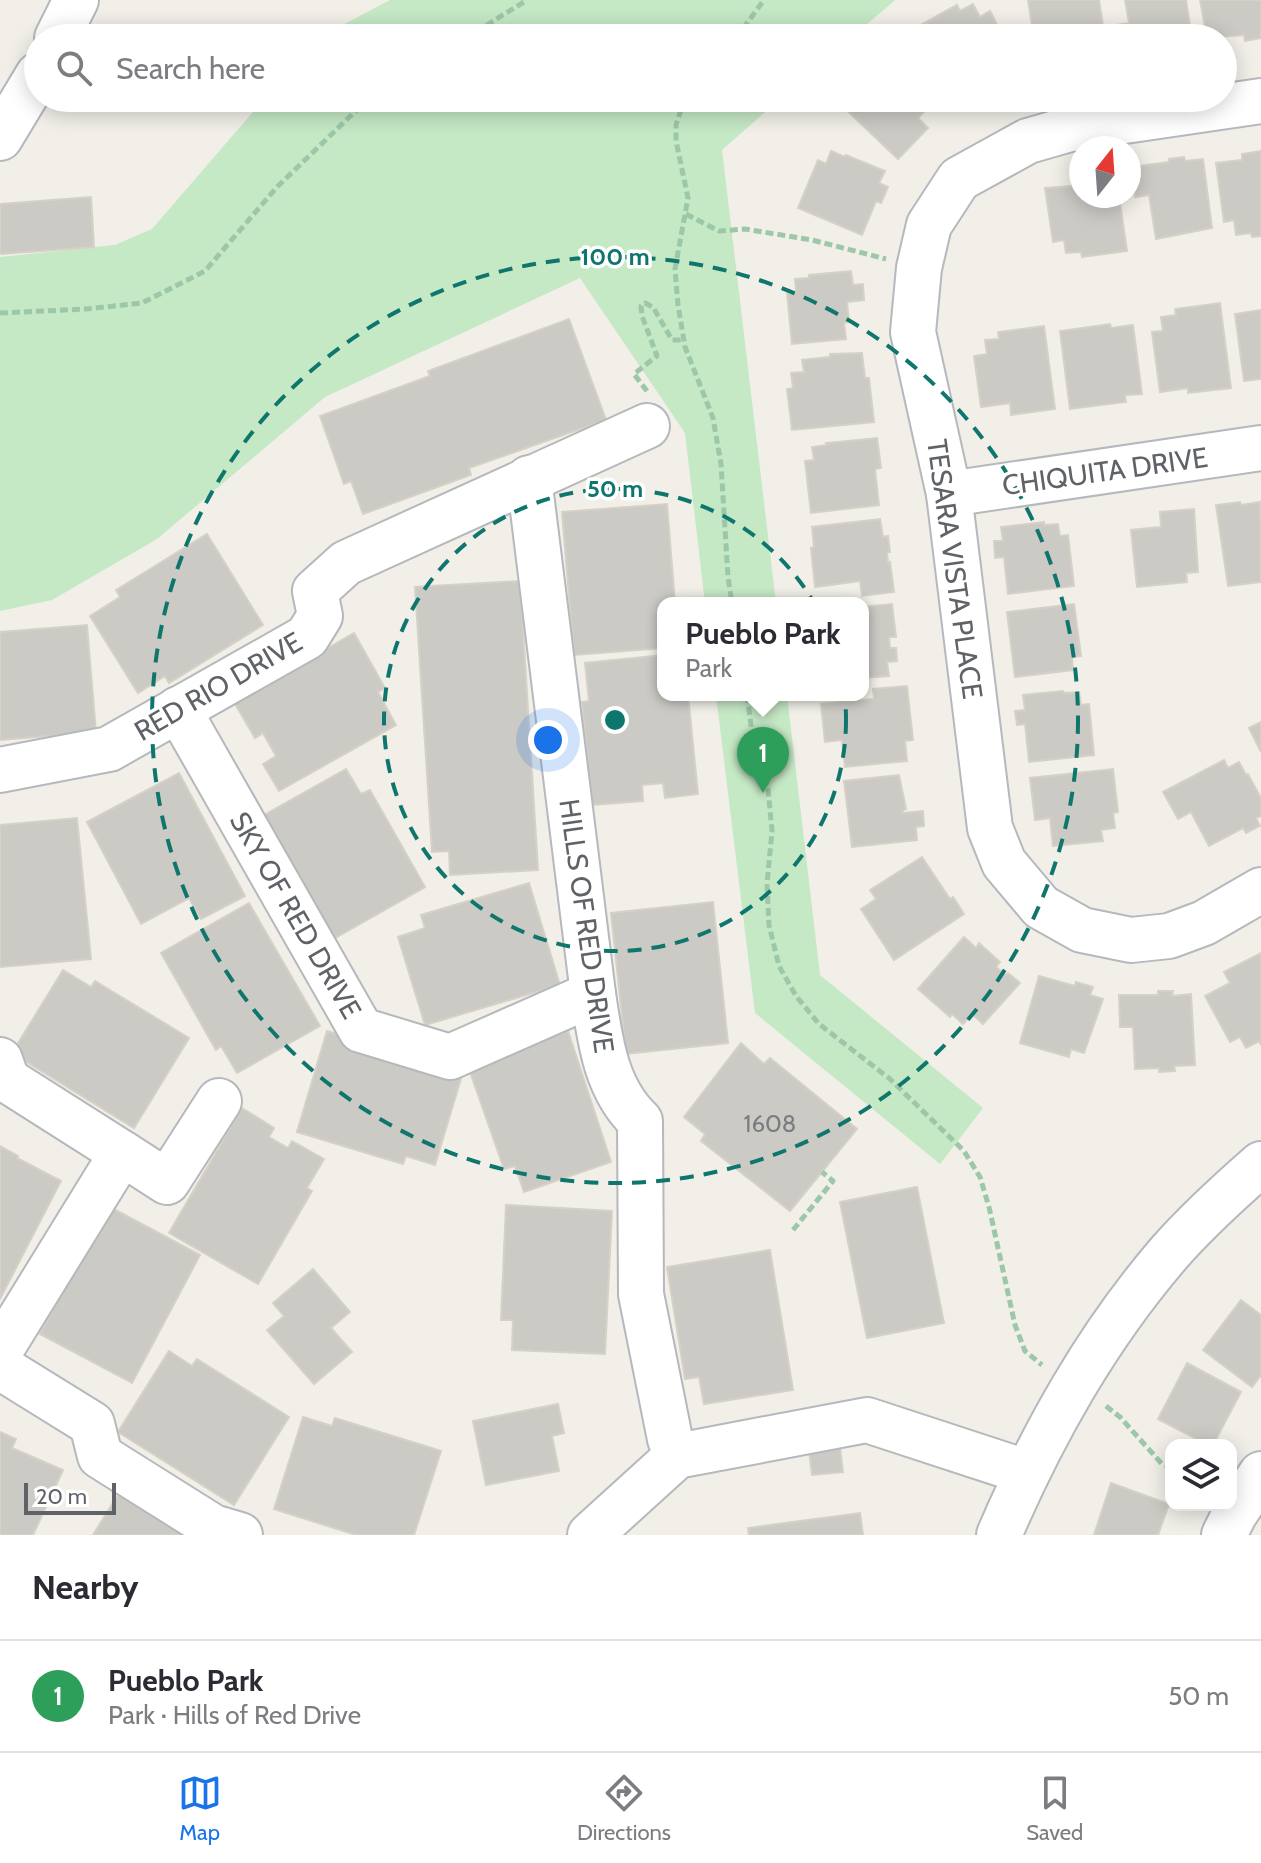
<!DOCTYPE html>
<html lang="en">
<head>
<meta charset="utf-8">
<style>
  :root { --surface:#fff; --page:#f2f2f3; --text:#2b2b33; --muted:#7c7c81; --line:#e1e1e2; --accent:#1a73e8 }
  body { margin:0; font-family:Cabin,sans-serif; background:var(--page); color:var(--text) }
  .controls { position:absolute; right:24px; bottom:24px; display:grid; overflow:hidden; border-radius:16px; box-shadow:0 4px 20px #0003 }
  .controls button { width:72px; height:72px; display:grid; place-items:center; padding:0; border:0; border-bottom:2px solid var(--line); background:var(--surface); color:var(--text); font:40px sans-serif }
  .compass { position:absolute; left:1069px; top:136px; width:72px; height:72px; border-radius:50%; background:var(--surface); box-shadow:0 4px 20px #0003; rotate:17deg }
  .scale { position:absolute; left:24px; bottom:20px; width:92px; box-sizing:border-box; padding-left:8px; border:4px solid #5f6368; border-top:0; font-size:22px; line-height:28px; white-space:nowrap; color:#5f6368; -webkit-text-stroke:6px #fff; paint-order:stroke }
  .you { position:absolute; left:548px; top:740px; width:28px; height:28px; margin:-20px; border:6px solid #fff; border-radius:50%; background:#1a73e8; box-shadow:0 0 0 12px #1a73e833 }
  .badge { display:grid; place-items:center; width:52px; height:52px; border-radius:50%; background:var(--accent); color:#fff; font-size:26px; font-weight:700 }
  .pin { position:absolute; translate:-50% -66px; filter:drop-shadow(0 2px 4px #0008) }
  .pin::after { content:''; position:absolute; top:42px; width:28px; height:24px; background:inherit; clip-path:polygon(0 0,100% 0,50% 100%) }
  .popup { position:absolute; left:657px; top:597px; width:212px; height:104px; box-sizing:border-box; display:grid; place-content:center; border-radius:16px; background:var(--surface); filter:drop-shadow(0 2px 6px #0005); font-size:26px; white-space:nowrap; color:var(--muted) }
  .popup b { font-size:30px; color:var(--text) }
  .popup::after { content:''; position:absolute; left:50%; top:100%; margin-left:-16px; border:16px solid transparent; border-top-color:var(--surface) }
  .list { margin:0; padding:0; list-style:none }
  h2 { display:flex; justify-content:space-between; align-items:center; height:104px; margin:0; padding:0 32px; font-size:34px }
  h2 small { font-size:26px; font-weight:400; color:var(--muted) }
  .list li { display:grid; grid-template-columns:52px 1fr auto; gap:24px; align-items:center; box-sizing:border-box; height:112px; padding:0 32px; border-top:2px solid var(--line) }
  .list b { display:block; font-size:30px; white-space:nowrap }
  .list p { margin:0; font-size:26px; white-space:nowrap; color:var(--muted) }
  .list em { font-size:26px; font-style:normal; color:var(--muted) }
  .icon { flex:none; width:44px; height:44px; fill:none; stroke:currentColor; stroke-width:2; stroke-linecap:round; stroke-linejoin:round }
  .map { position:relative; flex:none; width:1261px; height:1535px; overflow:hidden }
  .search { position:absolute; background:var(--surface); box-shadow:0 4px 20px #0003; left:24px; right:24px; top:24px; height:88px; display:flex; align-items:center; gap:20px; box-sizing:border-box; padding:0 28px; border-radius:44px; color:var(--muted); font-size:30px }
  .sheet { height:216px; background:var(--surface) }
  nav { display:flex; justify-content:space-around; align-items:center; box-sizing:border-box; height:112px; border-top:2px solid var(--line); background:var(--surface); font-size:22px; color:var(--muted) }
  nav a { display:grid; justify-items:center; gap:4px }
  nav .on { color:var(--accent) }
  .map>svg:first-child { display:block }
</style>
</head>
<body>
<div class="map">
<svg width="1261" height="1535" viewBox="0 0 1261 1535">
  <rect width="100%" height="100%" fill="#f1efe8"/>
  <g fill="#c5e8c5">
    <polygon points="390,0 895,0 851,38 318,38"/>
    <polygon points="265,98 781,98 722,150 776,603 705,603 685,433 580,278 325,397 157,539 52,600 0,611 0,257 115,245 152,229"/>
    <polygon points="716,695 787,695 820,975 983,1108 940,1164 755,1013"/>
  </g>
  <g fill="#cccac5" stroke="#d6d1c6" stroke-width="2">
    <polygon points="1028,0 1099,0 1105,38 1034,38"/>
    <polygon points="1125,0 1186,0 1192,38 1118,38 1116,25 1129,23"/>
    <polygon points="1200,0 1261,0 1261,38 1245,41 1244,35 1207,38"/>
    <polygon points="973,4 980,17 990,11 1004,38 923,38 917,27 957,5 960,11"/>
    <polygon points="837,98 937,98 918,118 928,128 898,159 836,100"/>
    <polygon points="831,151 845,157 846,155 885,171 879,183 888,187 881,203 876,201 862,235 798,208 818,160 826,164"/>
    <polygon points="1261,151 1261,236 1252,237 1251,233 1236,235 1234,220 1224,222 1216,163 1242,160 1242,154"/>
    <polygon points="1184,157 1185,161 1203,159 1212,228 1156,239 1149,195 1135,197 1131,167 1169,162 1169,159"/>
    <polygon points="1081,171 1081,196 1119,196 1127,251 1082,257 1081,252 1066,253 1064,240 1053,242 1045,188 1073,186 1070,173"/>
    <polygon points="91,197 94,247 0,254 0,204"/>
    <polygon points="851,271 853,285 863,284 864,300 847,302 849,322 844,323 846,339 792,344 787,293 796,292 795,279 809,278 809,275"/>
    <polygon points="1220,303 1231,388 1188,393 1188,388 1160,392 1152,332 1163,331 1161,317 1176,315 1175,309"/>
    <polygon points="1261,310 1261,379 1244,381 1235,314"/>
    <polygon points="569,319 606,420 469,468 471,475 363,514 351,481 344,484 320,416 430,376 428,371"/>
    <polygon points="1110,324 1111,328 1133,325 1142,394 1125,395 1126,402 1070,409 1060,331"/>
    <polygon points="1044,326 1055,409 1011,415 1010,403 981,407 974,356 987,354 985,340 999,339 998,332"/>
    <polygon points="862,353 865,378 869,378 874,422 792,430 787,389 793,388 791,373 804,372 802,360 830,357 830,354"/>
    <polygon points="877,438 881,468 875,469 879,505 811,513 805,461 814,460 812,447 827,445 826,443"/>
    <polygon points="1240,502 1241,505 1260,502 1261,582 1228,586 1216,505"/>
    <polygon points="667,504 675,603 663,603 663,648 574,655 562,512"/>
    <polygon points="1194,509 1198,572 1186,573 1187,582 1137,587 1131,530 1161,527 1160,512"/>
    <polygon points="880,519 883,537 888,536 890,552 887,552 888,563 890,562 894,592 862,596 860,581 815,587 811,548 814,547 812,527"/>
    <polygon points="1044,522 1044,525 1058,524 1060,536 1068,535 1074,586 1008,594 1004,557 995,558 994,541 1003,541 1001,527"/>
    <polygon points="207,534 263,625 169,683 165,676 138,693 90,616 120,597 116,590"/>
    <polygon points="520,581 538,870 450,875 449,851 432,852 415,587"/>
    <polygon points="892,604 896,637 889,637 890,648 896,648 897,661 887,662 889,676 863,678 863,607"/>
    <polygon points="1074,604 1081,656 1072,657 1073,670 1015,677 1007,612"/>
    <polygon points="87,625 96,732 0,740 0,632"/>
    <polygon points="354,633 385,688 378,692 396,725 279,791 263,764 276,756 263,733 255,738 234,702"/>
    <polygon points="663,655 663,695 688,695 698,794 665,798 663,783 642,785 643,801 592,805 582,702 589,701 585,663"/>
    <polygon points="907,686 913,740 905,741 907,761 845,767 842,740 825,742 821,704 874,699 873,689"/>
    <polygon points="1063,691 1064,693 1079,692 1081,705 1089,704 1094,755 1029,762 1025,724 1017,725 1015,711 1025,710 1023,695"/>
    <polygon points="1261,722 1261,752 1249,728"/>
    <polygon points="1224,760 1228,768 1239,762 1246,775 1248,774 1261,798 1261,816 1256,818 1260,826 1246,833 1243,828 1209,846 1191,812 1178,819 1163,792"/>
    <polygon points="346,769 361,794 370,790 425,887 330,941 259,818"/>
    <polygon points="1113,769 1118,812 1113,813 1115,828 1101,830 1103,841 1053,846 1050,818 1035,820 1030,778"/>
    <polygon points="179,773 245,896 201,919 189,898 141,924 87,822"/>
    <polygon points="899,775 906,809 903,810 903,813 923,811 924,826 916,827 917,840 852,847 844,781"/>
    <polygon points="77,818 91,959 0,967 0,825"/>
    <polygon points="922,857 950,899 953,897 964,914 894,960 861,909 876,899 870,890"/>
    <polygon points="529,883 560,985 425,1025 398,937 425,928 421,915"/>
    <polygon points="713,902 728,1043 626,1054 611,913"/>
    <polygon points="249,903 320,1026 237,1073 221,1046 216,1050 161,953"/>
    <polygon points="964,937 976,948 979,943 1000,962 996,967 1006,975 1008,973 1020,983 983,1024 972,1014 963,1024 952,1014 950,1017 918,989"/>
    <polygon points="1261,953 1261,1045 1259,1041 1246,1048 1240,1037 1230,1042 1205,996 1230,983 1224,972"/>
    <polygon points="63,970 91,987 95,981 189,1038 134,1128 12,1053"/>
    <polygon points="1039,976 1075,986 1076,982 1093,987 1090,995 1103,999 1084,1053 1071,1049 1069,1057 1020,1043"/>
    <polygon points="1158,991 1173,991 1172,996 1191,994 1195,1065 1174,1066 1175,1071 1159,1072 1159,1068 1135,1069 1133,1027 1120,1027 1119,995 1158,995"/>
    <polygon points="327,1031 463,1072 435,1165 406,1156 403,1164 297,1132"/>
    <polygon points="568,1031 611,1162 524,1192 515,1166 504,1169 468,1066"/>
    <polygon points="741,1043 764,1064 770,1058 857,1129 790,1211 701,1141 705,1134 684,1117"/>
    <polygon points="242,1108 274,1128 269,1137 288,1148 292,1141 324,1159 307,1188 312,1191 258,1284 169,1233"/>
    <polygon points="0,1146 18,1156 17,1158 61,1181 0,1299"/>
    <polygon points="917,1187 944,1323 867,1338 840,1202"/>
    <polygon points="506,1205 612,1211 605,1354 512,1350 513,1320 501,1320"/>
    <polygon points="108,1206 200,1255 132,1383 40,1334"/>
    <polygon points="770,1250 793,1390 704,1404 699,1377 685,1379 667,1267"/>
    <polygon points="313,1269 350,1312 331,1328 352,1352 314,1384 267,1330 284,1316 273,1303"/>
    <polygon points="1241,1300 1261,1315 1261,1375 1252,1387 1203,1350"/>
    <polygon points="169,1351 192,1366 197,1359 289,1417 234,1505 118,1432"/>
    <polygon points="1187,1363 1241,1392 1213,1445 1208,1445 1158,1419"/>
    <polygon points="558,1404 564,1433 552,1436 559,1471 486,1485 473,1421"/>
    <polygon points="303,1417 332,1426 335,1418 441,1451 414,1535 356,1535 274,1509"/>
    <polygon points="0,1432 16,1439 12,1448 63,1470 33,1535 0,1535"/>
    <polygon points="839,1439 843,1472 812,1475 808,1442"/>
    <polygon points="1111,1483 1169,1504 1158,1535 1094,1535"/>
    <polygon points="119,1493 188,1535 93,1535"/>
    <polygon points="860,1513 863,1535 749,1535 748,1528"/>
  </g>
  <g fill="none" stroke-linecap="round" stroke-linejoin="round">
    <defs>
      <g id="minor">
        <polyline points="57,38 76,0"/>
        <polyline points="1261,101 1070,129 1028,141 959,179 929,225 919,268 913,332 949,494 990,828 1004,863 1041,907 1082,930 1131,940 1169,936 1204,923 1261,890"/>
        <polyline points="0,138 38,75"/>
        <path d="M529 478 593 994C600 1039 605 1088 640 1121L641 1294 670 1439 677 1456"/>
        <polyline points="949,494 1261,448"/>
        <polyline points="178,709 361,1030 450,1057 593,994"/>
        <polyline points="0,770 109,749 307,637 320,616 315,591 346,563 647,426"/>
        <polyline points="0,1060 7,1080 122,1153 0,1351"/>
        <polyline points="122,1153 167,1182 219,1101"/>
        <polyline points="0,1367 92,1424 100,1456 213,1527 240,1535"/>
        <polyline points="590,1535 677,1456 867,1420 1026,1472"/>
        <path d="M999 1535C1043 1433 1096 1338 1169 1253 1197 1221 1229 1192 1261 1164"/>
        <polyline points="1224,1535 1234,1515 1261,1474"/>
      </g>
    </defs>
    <use href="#minor" stroke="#b5b8bc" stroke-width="48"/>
    <g stroke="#9cc7a9" stroke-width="5" stroke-dasharray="8 4" stroke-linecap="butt">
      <polyline points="466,38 527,0"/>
      <polyline points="736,38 764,0"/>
      <polyline points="685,98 676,125 676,141 688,198 675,269 678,305 685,347 713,418 721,464 728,577 732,603"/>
      <polyline points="686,214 719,231 745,229 812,240 886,259"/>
      <polyline points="0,313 86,309 142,303 205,271 277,187 369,98"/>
      <polyline points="647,391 634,374 657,356 642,316 641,306 645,303 653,307 672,340 684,340"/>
      <polyline points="747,695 752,733 768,789 772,831 767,884 769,925 779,966 796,996 819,1024 890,1079 964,1151 980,1177 989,1207 1015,1325 1025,1351 1042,1365"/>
      <polyline points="793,1230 833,1181 822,1172"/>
      <polyline points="1106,1406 1120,1417 1162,1464 1171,1468"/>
    </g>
    <use href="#minor" stroke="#fff" stroke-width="44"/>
  </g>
  <g fill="none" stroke="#0f766e" stroke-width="4" stroke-dasharray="14 10">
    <circle cx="615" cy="720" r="231"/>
    <circle cx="615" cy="720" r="463"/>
  </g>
  <g text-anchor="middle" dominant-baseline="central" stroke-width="7" stroke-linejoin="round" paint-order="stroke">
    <g font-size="24" fill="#7a7d7f">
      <text x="770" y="1123">1608</text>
    </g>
    <g font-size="28" fill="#5f6368" stroke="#fff">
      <text transform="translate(1105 471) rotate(-8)">CHIQUITA DRIVE</text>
      <text transform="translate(955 569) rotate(82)">TESARA VISTA PLACE</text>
      <text transform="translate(218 686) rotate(-30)">RED RIO DRIVE</text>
      <text transform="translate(296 915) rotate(60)">SKY OF RED DRIVE</text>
      <text transform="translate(587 926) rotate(82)">HILLS OF RED DRIVE</text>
    </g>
  </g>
  <circle cx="615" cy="720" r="12" fill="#0f766e" stroke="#fff" stroke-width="4"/>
  <g font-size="24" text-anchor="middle" font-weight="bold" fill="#0f766e" stroke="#fff" stroke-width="7" stroke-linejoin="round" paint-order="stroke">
    <text x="615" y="265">100 m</text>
    <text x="615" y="497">50 m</text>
  </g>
</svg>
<div class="controls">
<button><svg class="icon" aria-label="layers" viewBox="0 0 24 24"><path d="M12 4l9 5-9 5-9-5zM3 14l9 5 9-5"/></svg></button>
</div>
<svg class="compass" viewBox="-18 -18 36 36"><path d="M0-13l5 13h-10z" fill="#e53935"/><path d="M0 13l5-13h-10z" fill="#7c7c81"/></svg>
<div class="scale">20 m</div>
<div class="you"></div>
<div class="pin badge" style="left:763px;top:793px;background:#2e9e5b">1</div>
<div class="popup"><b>Pueblo Park</b>Park</div>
<div class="search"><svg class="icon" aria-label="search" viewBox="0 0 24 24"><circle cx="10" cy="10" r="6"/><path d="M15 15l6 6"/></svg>Search here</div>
</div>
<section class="sheet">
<h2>Nearby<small></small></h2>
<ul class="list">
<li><span class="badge" style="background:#2e9e5b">1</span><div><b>Pueblo Park</b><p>Park · Hills of Red Drive</p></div><em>50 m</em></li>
</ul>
</section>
<nav>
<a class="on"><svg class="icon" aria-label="map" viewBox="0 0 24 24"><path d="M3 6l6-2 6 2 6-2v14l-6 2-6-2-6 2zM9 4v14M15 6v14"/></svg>Map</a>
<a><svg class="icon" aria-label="directions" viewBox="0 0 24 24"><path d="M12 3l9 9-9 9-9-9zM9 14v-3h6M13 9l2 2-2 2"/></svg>Directions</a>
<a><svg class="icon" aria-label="saved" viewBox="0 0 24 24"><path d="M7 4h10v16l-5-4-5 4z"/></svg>Saved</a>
</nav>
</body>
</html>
